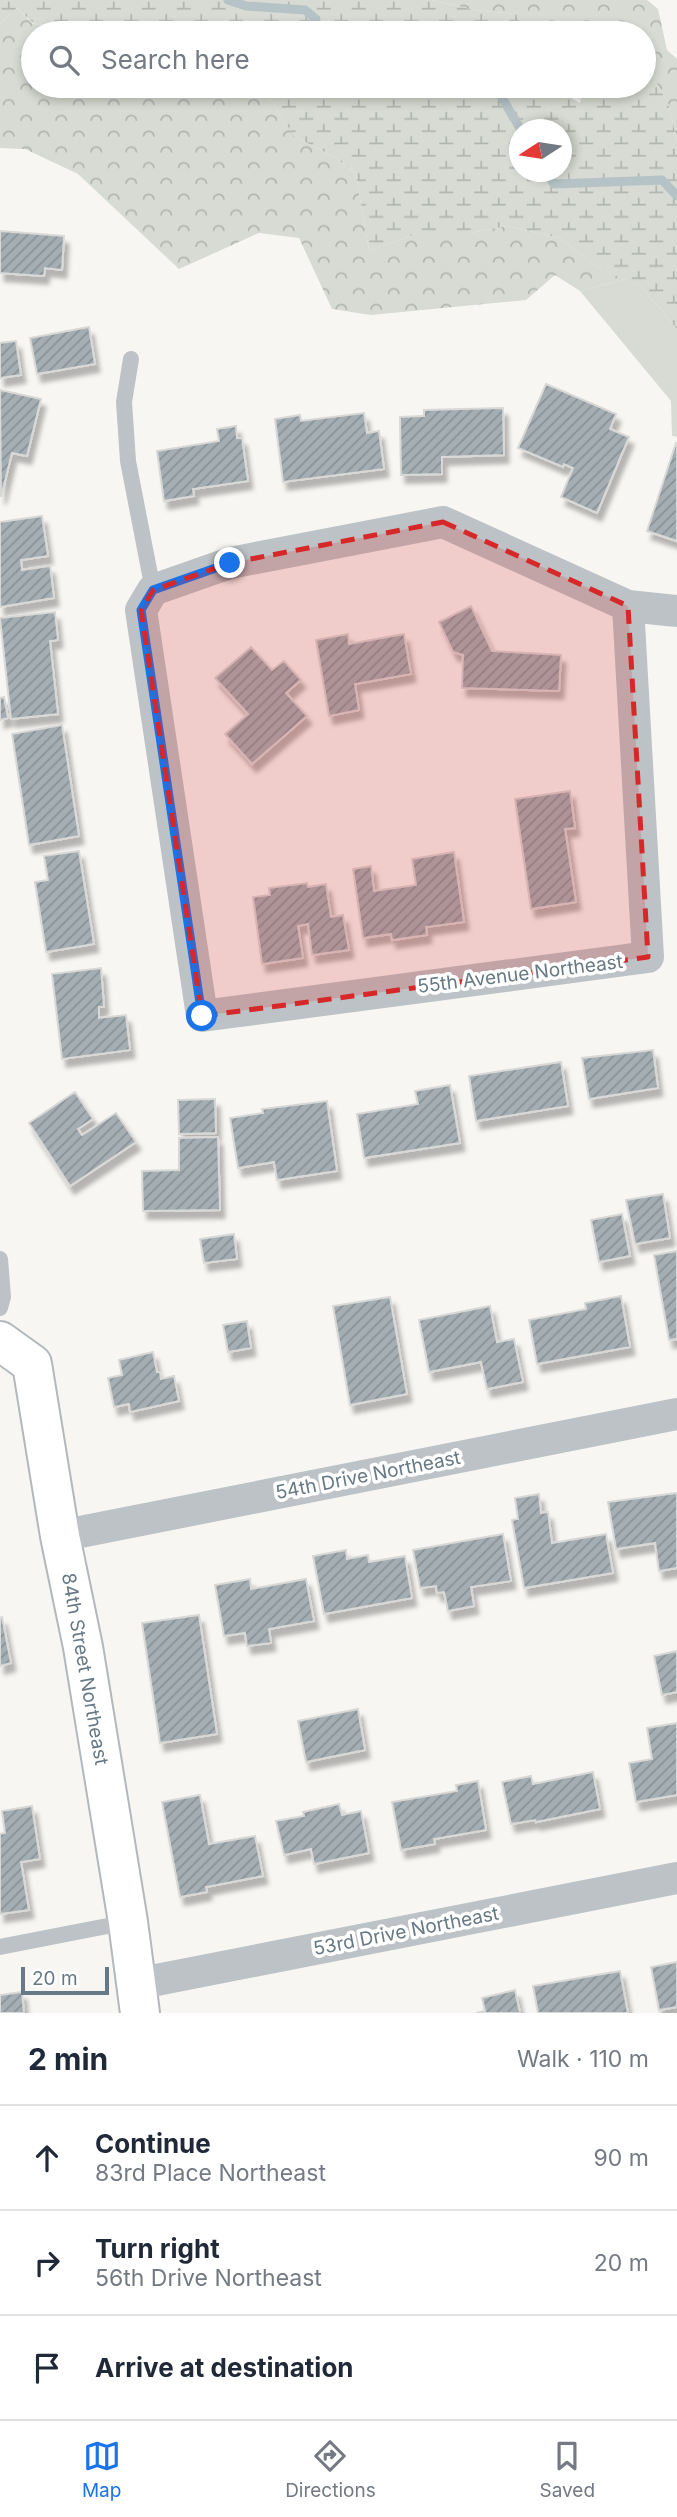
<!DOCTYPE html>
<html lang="en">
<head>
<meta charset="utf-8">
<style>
  body { margin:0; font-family:Inter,sans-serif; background:#f2f2f3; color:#1f2937 }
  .compass { position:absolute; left:509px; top:119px; width:63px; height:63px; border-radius:50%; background:#fff; box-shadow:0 4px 10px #0003; rotate:258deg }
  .scale { position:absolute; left:21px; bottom:18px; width:88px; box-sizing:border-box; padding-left:7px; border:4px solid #667984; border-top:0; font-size:19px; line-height:24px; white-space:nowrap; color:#667984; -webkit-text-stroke:5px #fff; paint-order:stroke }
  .stop { position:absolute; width:21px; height:21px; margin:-16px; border:5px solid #1a73e8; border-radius:50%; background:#fff }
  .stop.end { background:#1a73e8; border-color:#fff; box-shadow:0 2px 7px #0008 }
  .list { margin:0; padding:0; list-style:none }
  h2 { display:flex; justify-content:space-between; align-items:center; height:91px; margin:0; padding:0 28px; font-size:30px }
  h2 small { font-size:23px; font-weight:400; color:#747a83 }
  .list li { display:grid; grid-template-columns:46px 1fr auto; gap:21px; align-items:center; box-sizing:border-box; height:105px; padding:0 28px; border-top:2px solid #e0e1e3 }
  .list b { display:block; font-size:26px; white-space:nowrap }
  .list p { margin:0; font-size:23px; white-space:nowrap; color:#747a83 }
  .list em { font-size:23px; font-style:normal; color:#747a83 }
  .icon { flex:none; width:38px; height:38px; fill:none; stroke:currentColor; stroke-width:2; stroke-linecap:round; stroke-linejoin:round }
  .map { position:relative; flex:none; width:677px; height:2013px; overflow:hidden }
  .search { position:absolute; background:#fff; box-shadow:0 4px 10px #0003; left:21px; right:21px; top:21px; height:77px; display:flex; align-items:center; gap:18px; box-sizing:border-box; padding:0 24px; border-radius:38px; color:#747a83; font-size:26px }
  .sheet { height:406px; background:#fff }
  nav { display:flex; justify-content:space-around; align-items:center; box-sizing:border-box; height:98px; border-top:2px solid #e0e1e3; background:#fff; font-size:19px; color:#747a83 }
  nav a { display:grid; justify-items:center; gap:4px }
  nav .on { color:#1a73e8 }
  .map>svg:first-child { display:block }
  .grass { fill:#d7dbd3 }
  .forest { fill:url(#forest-crowns) }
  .wetland { fill:url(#wetland-marsh); fill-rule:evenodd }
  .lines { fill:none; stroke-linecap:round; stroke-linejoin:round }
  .stream { stroke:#b5c3c6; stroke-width:9 }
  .building { fill:url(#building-hatch); stroke:#d8d8d6; stroke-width:2; filter:url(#shadow) }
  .secondary-casing { stroke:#b2b8bc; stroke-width:42 }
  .lane { stroke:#bdc2c6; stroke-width:16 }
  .street { stroke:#bdc2c6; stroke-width:32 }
  .secondary { stroke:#fff; stroke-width:38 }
  .route { stroke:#1a73e8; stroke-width:9 }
  .marked { fill:#d62828; fill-opacity:0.2; stroke:#d62828; stroke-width:5; stroke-dasharray:14 9; stroke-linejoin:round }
  .labels { text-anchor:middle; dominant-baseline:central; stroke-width:7; stroke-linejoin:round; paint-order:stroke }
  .street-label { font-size:19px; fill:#667984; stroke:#fff }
</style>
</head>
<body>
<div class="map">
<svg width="677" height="2013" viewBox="0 0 677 2013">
  <defs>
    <pattern id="forest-crowns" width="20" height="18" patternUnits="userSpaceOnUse" patternTransform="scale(1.75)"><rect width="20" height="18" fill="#d7dbd3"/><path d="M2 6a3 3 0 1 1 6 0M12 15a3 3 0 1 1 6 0" fill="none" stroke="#b2b6b1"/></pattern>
    <pattern id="wetland-marsh" width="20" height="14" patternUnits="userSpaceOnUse" patternTransform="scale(1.75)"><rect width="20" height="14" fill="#d7dbd3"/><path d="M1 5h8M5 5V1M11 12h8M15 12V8" fill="none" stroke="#b2b6b1"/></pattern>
    <pattern id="building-hatch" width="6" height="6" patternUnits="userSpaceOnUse" patternTransform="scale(1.75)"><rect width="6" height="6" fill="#a4aeb3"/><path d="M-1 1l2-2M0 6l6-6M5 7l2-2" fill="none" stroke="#899297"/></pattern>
    <filter id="shadow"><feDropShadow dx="4.5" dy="8" stdDeviation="2" flood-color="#0004"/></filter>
  </defs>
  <rect width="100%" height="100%" fill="#f7f6f3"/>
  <path class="grass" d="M626,279L640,285L677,329V437L672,436L671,401L580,291Z"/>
  <path class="forest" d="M431,0H647L658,9L667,50L677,59V140L668,103L644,62V33H525L516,14L475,10Z
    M17,8L33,24L50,25L60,33H33V86H256L267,94L294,136L336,158L356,174L369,251L418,233H470L507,226L560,238L601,270L626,279L580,291L555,275L526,300L371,315L332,309L299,238L259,233L179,269L78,174L25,149L0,148V23Z"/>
  <path class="wetland" d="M0,0H431L475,10L516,14L525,33H60L50,25L34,24L17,8L0,23Z
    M644,62L668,103L677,140V329L640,285L601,270L560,238L507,226L470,233H418L369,251L356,174L336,158L294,136L267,94L256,86H550L580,103L583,86H644ZM520,130H562V172H520Z"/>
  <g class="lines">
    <path class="stream" d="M228,0L246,6L305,10L316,19L314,33
      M495,86L521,130
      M546,172L554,184L662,180L677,196"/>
  </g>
  <path class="building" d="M0,231L64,236L62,270L45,268L44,276L0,273Z
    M89,327L95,364L37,374L30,338Z
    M16,341L21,375L0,378V343Z
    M546,384L616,414L610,429L629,437L597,513L561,497L573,468L564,464L563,467L518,448Z
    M0,390L41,399L27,456L12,453L1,497Z
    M503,408L504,455L442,457V474L401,475L400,417L424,416V410Z
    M364,413L367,433L379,431L384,469L283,482L275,419L300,415L301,421Z
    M236,426L237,438H242L248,481L193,489L194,496L164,501L157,451L219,441L217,429Z
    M676,443H677V541L647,531Z
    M42,516L48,556L21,560L22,570L50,566L54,598L0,607V522Z
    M471,606L492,651L561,655L559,691L462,688L463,655L453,652L439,622Z
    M55,612L58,640L50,641L58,714L11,719L0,618Z
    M348,634L349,644L404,634L411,674L355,684L359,710L329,716L316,640Z
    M251,647L272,670L284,661L301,680L286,693L307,716L252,764L225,734L248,714L215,678Z
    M4,697L8,718L0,720V698Z
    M62,725L79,836L29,845L12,734Z
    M570,791L575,828L565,829L576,902L531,909L515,799Z
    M79,851L94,944L46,952L35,882L48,880L44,856Z
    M454,852L464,922L426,927L427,935L392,940L391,934L363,938L353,869L371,866L374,891L416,885L412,859Z
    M307,883L308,887L326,884L331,917L343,915L349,950L312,955L308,924L298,926L303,958L262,964L253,897L270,895L269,888Z
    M101,968L104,1007H99V1018L126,1015L130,1050L62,1059L52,974Z
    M653,1050L658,1088L589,1099L582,1058Z
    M561,1062L568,1106L476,1121L469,1076Z
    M450,1085L460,1143L364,1158L357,1114L418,1104L415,1091Z
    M75,1092L93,1119L78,1129L82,1135L116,1113L136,1142L70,1186L29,1123Z
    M215,1099L216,1133L179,1134L178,1100Z
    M327,1101L337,1171L277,1180L274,1162L238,1168L230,1118L263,1113L262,1109Z
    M218,1137L220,1210L143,1211L142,1171L179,1170V1138Z
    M663,1194L670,1238L635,1244L626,1200Z
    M622,1214L630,1256L599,1262L591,1220Z
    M234,1234L237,1259L204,1263L200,1239Z
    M677,1251V1339L669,1340L654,1255Z
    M621,1296L630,1347L537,1364L529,1320L586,1309L585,1303Z
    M390,1297L407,1394L350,1405L333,1306Z
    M490,1306L497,1342L514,1339L523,1382L487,1389L481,1362L429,1372L419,1320Z
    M247,1321L251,1348L228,1352L223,1325Z
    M153,1352L157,1372H160L161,1379L174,1376L179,1401L130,1412L129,1404L114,1407L108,1378L122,1375L119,1360Z
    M677,1493V1568L659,1571L655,1543L616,1549L608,1502Z
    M539,1494L541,1513L548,1512L552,1543L606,1534L613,1573L524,1588L512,1520L518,1519L515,1498Z
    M503,1534L511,1581L471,1587L474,1606L448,1611L444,1592L437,1593L436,1586L420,1588L413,1550Z
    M346,1550L347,1559L368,1555L369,1562L405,1556L412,1598L324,1614L313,1556Z
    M250,1579L251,1589L306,1579L314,1621L269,1629L271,1643L247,1646L245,1633L224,1636L215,1585Z
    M199,1615L217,1734L160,1743L142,1623Z
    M2,1617L11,1663L0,1666V1618Z
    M677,1651V1692L662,1695L654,1656Z
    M358,1709L365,1750L306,1762L298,1721Z
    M677,1723V1795L636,1802L629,1763L652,1759L647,1728Z
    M593,1772L600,1809L536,1822L535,1820L511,1824L502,1782L531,1776L533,1784Z
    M478,1781L486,1830L434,1839L435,1844L401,1850L392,1802L457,1791L456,1785Z
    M200,1795L209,1844L255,1836L263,1876L206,1887L207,1892L180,1897L162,1802Z
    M339,1804L342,1815L361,1811L369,1853L314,1864L311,1849L284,1855L276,1821L304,1816L303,1812Z
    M32,1806L40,1859L21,1862L29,1910L0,1914V1834L5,1833L2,1811Z
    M677,1962V2007L659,2010L651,1967Z
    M620,1971L628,2013H538L533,1986Z
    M515,1990L520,2013H476L485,2011L482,1998Z
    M22,1992L24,2013H0V1995Z"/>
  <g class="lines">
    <defs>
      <path id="secondary" d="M0,1341L32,1364L60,1536L83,1647L128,1922L140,2013"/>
    </defs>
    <use href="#secondary" class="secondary-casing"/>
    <path class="lane" d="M131,359L124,402L128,461L153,590
      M0,1259L3,1297L0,1308
      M0,1947L128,1922"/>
    <path class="street" d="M628,606L648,957L202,1016L141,610L153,590L230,563L443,522L628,606L677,611
      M60,1536L677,1414
      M136,1984L677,1878"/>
    <use href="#secondary" class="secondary"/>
  </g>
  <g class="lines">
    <path class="route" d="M202,1016L141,610L153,590L230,563"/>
  </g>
  <path class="marked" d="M443,522L628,606L648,957L202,1016L141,610L153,590L230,563Z"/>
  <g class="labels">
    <g class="street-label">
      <text transform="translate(520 974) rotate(-7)">55th Avenue Northeast</text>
      <text transform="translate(368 1475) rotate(-11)">54th Drive Northeast</text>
      <text transform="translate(85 1669) rotate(80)">84th Street Northeast</text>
      <text transform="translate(406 1931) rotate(-11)">53rd Drive Northeast</text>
    </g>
  </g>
</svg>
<svg class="compass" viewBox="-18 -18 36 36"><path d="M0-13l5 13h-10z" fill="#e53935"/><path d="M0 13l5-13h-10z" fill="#747a83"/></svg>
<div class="scale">20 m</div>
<div class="stop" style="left:202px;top:1016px"></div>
<div class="stop end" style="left:230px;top:563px"></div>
<div class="search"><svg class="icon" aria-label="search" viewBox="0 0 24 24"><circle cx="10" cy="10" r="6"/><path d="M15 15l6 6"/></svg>Search here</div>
</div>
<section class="sheet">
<h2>2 min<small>Walk · 110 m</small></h2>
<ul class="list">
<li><svg class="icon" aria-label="ahead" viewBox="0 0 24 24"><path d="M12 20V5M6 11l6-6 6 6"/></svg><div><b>Continue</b><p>83rd Place Northeast</p></div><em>90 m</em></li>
<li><svg class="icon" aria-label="right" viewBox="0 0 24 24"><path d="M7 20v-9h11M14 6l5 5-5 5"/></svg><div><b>Turn right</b><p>56th Drive Northeast</p></div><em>20 m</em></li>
<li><svg class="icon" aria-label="arrive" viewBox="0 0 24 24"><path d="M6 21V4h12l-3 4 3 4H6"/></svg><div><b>Arrive at destination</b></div></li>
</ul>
</section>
<nav>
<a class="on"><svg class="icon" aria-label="map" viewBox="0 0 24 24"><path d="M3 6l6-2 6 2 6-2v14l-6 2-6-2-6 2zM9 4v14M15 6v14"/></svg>Map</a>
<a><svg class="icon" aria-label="directions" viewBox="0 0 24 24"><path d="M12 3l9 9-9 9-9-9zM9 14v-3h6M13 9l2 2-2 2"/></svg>Directions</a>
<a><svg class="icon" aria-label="saved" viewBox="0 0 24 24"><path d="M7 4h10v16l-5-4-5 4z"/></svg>Saved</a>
</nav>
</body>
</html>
